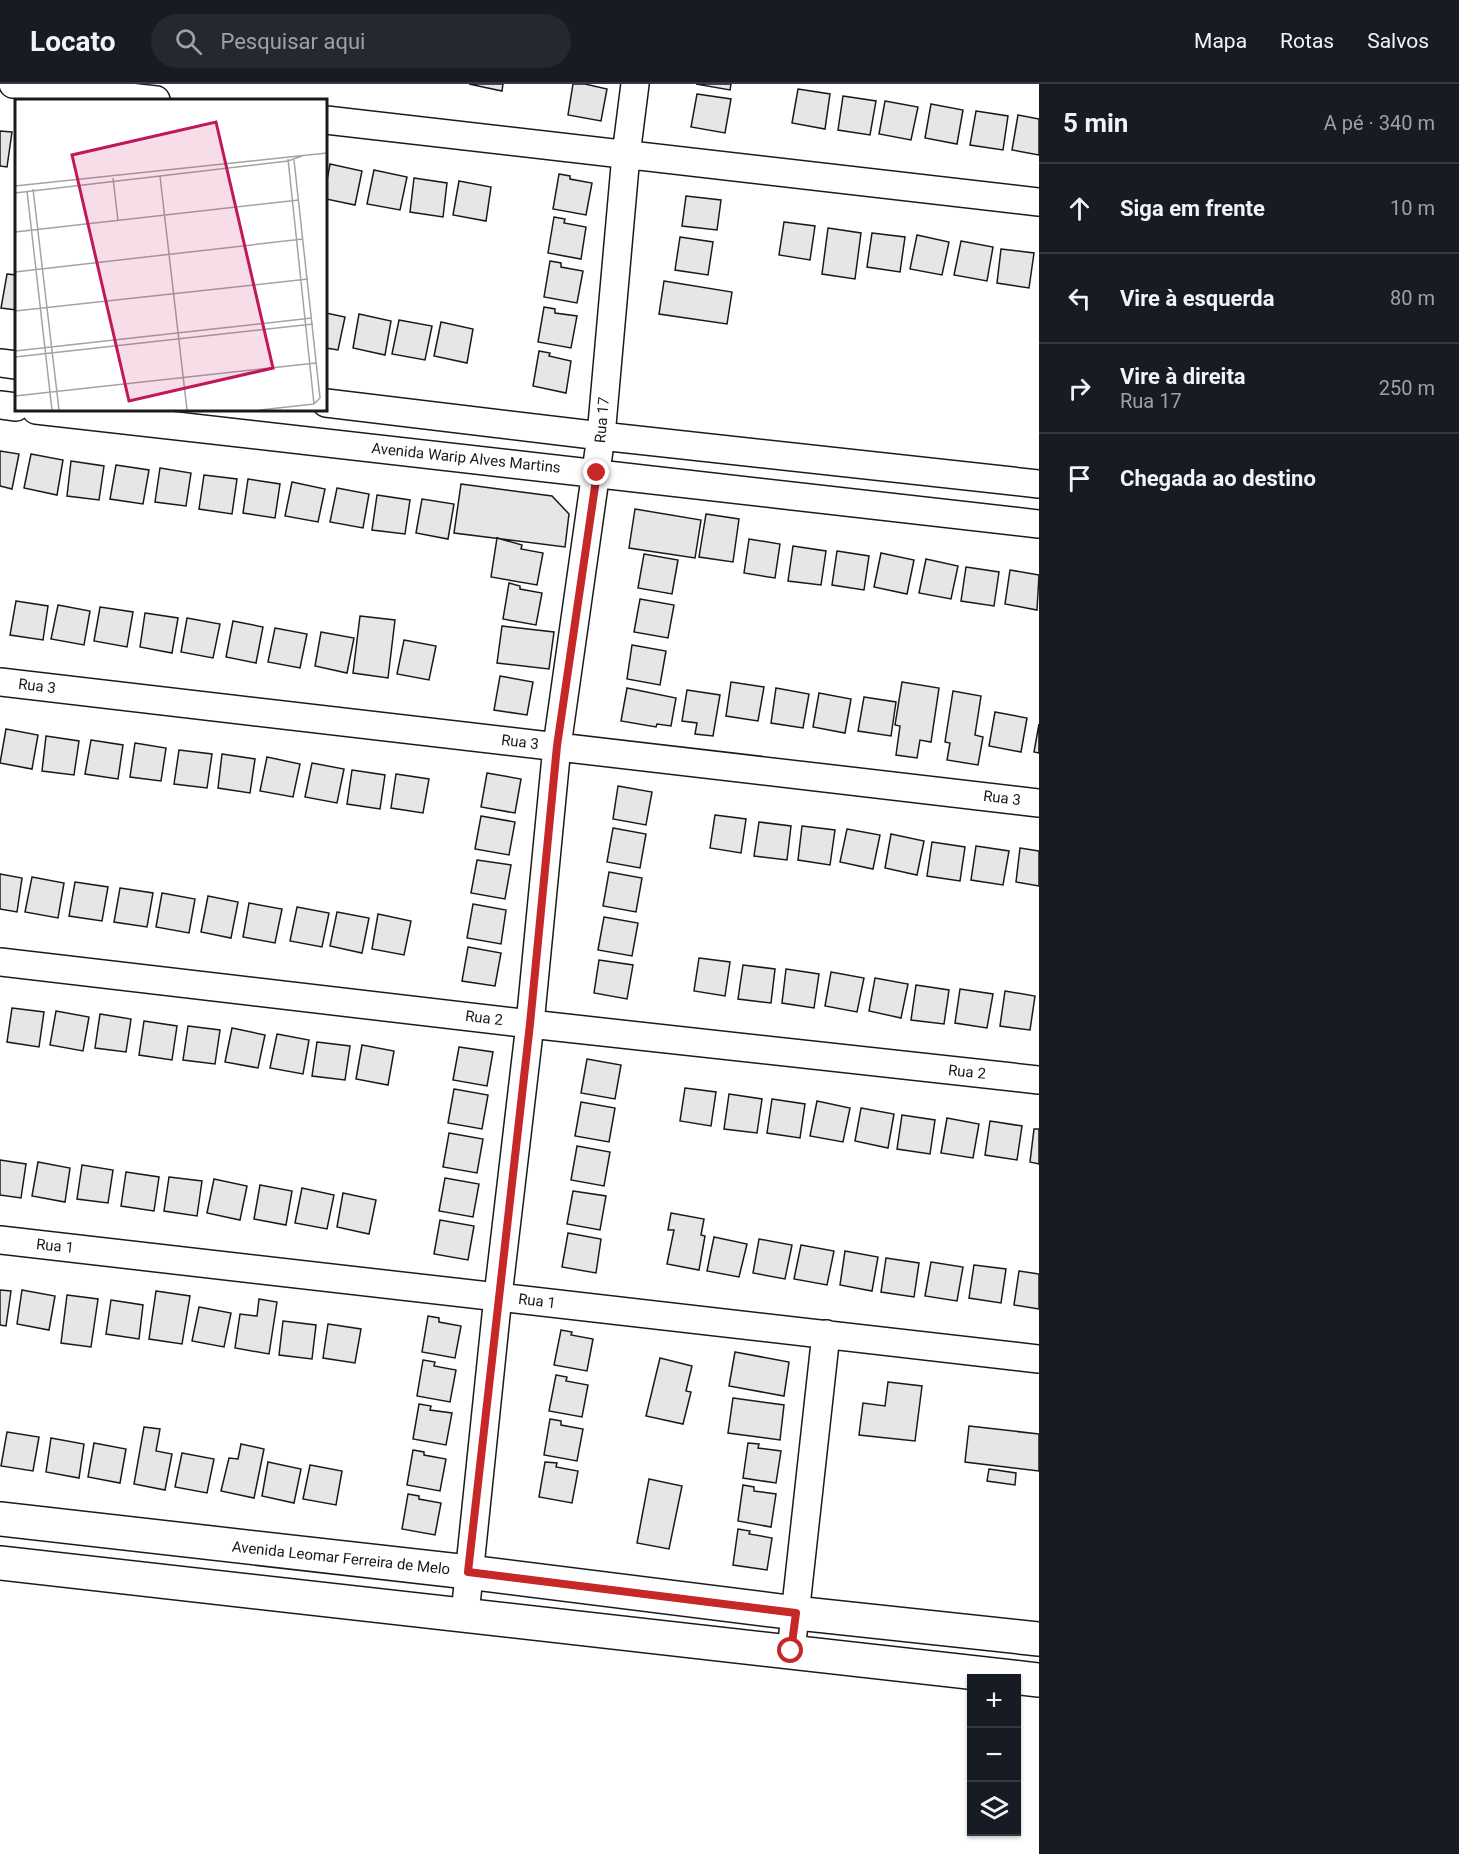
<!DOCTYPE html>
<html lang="pt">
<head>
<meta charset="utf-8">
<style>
  body { margin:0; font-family:Roboto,sans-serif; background:#242831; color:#f1f3f6 }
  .controls { position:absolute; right:18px; bottom:18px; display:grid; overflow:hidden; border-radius:0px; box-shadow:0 2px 4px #0004 }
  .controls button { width:54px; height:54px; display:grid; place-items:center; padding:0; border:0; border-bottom:2px solid #363941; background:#171b24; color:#f1f3f6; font:30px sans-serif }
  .stop { position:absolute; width:18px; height:18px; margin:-14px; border:4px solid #c62828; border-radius:50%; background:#fff }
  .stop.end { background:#c62828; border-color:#fff; box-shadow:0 2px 6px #0008 }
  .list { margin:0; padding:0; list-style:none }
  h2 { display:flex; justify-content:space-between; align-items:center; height:78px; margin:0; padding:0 24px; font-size:26px }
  h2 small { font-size:20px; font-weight:400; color:#9ea1a6 }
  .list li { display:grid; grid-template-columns:39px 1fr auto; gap:18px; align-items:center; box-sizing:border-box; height:90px; padding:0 24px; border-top:2px solid #363941 }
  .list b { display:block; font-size:22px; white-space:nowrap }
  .list p { margin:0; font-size:20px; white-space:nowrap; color:#9ea1a6 }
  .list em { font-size:20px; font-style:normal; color:#9ea1a6 }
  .icon { flex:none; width:33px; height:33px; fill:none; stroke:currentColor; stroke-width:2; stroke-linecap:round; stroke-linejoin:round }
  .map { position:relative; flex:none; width:1039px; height:1770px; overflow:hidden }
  header { display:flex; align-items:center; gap:36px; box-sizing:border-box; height:84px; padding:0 30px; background:#171b24; border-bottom:2px solid #363941 }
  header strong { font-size:28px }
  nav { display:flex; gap:33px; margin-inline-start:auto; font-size:21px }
  .search { width:420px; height:54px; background:#242831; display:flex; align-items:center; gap:15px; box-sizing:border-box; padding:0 21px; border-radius:33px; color:#9ea1a6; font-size:22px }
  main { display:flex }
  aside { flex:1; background:#171b24 }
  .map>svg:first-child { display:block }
  .building { fill:#e6e6e6; stroke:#1a1a1a; stroke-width:1.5 }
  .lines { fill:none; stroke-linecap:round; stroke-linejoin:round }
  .street-casing { stroke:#1a1a1a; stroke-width:30 }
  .secondary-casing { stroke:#1a1a1a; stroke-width:36 }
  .street { stroke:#fff; stroke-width:27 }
  .secondary { stroke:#fff; stroke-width:33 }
  .route { stroke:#c62828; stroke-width:8 }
  .labels { text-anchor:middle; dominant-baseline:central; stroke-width:4.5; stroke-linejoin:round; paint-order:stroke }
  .street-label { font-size:15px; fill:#1a1a1a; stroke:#fff }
  .inset-road { fill:none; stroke:#a3a3a3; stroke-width:1.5 }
  .view { fill:#c2185b; fill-opacity:0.15; stroke:#c2185b; stroke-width:3 }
  .inset-edge { fill:none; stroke:#1a1a1a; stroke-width:3 }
</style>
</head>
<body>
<header>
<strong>Locato</strong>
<div class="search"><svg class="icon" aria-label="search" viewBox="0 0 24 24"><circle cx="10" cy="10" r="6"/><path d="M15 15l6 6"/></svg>Pesquisar aqui</div>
<nav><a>Mapa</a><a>Rotas</a><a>Salvos</a></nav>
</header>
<main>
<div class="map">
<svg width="1039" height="1770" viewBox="0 0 1039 1770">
  <rect width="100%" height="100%" fill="#fff"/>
  <path class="building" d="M469,0H503L502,7Z
    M573,0H585L607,5L601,37L568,31Z
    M696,0H731L730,6Z
    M798,5L830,10L825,45L792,39Z
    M697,10L731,15L725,49L691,43Z
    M843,12L876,17L870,51L838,46Z
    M885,17L918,23L911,56L879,50Z
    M931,20L963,26L957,60L925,54Z
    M976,27L1008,32L1003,66L970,61Z
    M1018,31L1039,35V71L1012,66Z
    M0,47L12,48L7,83L0,82Z
    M330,80L362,87L355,121L326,115V102Z
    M374,86L407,93L400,126L367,120Z
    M559,90L570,92V95L592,99L586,131L553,125Z
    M414,94L447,99L443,133L410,128Z
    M459,97L491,103L486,137L453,131Z
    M686,112L721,116L717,146L682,142Z
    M554,133L565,135L564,139L586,143L581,175L548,169Z
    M784,138L815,142L810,176L779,171Z
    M828,144L861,149L855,195L822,190Z
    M872,149L905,153L900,188L867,183Z
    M917,151L949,158L942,191L910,185Z
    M680,153L713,158L708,191L675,186Z
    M961,157L993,163L987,197L954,191Z
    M1001,165L1034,169L1029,204L997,199Z
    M550,177L561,179V183L583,187L577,219L544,213Z
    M7,190L16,191V226L1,224Z
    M664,197L732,208L727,240L659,230Z
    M544,223L555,225V229L577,232L571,264L538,258Z
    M326,229L345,233L338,266L326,264Z
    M359,230L391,237L385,271L353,264Z
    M399,236L432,242L425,276L392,270Z
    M441,238L473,245L467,279L434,272Z
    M539,267L550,269L549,272L571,277L566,309L533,302Z
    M0,367L19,370L12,405L0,402Z
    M31,370L63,376L57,411L24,404Z
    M71,377L104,382L99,416L67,412Z
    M116,381L149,386L143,420L110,415Z
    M160,384L191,389L186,422L155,418Z
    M204,391L237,395L232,430L199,425Z
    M248,395L280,400L275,434L243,429Z
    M292,398L325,405L318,438L285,432Z
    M461,400L552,412L569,430L565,463L454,449Z
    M337,404L369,410L363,444L330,438Z
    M377,411L410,416L405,450L372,446Z
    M422,415L454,420L448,455L416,449Z
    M635,425L701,436L695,474L629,464Z
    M706,430L739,435L733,478L699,473Z
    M497,454L522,461L521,465L543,469L537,501L491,493Z
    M749,455L780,460L775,494L744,489Z
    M793,462L826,467L821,501L788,497Z
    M837,467L869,472L864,506L832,501Z
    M881,469L914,476L907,510L874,503Z
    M644,470L678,476L672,510L638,504Z
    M926,475L958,482L951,515L919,509Z
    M966,483L999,488L994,522L961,517Z
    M1010,486L1039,491L1037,526L1005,520Z
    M509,499L520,502V505L542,509L536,541L503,535Z
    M640,515L674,521L668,554L634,548Z
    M16,517L48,522L43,556L10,551Z
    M58,521L90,527L84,561L51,555Z
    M100,523L133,528L127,563L94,557Z
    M145,529L178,534L172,569L140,563Z
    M360,532L395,536L388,594L353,589Z
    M187,534L220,540L213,574L181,568Z
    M233,537L263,543L256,579L226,573Z
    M502,542L554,548L549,585L497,579Z
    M275,544L307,550L300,584L268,578Z
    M321,548L354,554L347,589L315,582Z
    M404,556L436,562L429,596L397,590Z
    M632,561L666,567L660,601L627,595Z
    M500,592L533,598L527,631L494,626Z
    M731,598L764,603L758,637L726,632Z
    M902,598L939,604L931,658L920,656L917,674L896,671L900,642L895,641Z
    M627,604L676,614L671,642L657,640L656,643L621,637Z
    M776,604L809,610L803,644L771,639Z
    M687,606L720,611L713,652L695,650L697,639L682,637Z
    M953,607L981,612L975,651L983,653L978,681L947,676L950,659L945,658Z
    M819,609L851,615L845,649L813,643Z
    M864,613L896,618L891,652L858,647Z
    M995,628L1027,634L1021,668L989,662Z
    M1039,640V669L1034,668Z
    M6,645L38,651L32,685L0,679Z
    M46,652L79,657L74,691L42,687Z
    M91,656L123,661L118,695L85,690Z
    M135,659L166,664L161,697L130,693Z
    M179,666L212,670L207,704L174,700Z
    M222,670L255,675L250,709L218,704Z
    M267,673L300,680L293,713L260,707Z
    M312,679L344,685L337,719L305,713Z
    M352,686L385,691L380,725L347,720Z
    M487,689L521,695L515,729L481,723Z
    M396,690L429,695L423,729L391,724Z
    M618,702L652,708L646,741L613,735Z
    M715,731L746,735L741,769L710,764Z
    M481,732L515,738L509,771L475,765Z
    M759,738L791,742L787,776L754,772Z
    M802,742L835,746L830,781L798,776Z
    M613,744L646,750L640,784L607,778Z
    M847,745L880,751L873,785L840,778Z
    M891,750L924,757L917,791L885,784Z
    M932,758L965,763L960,797L927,792Z
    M976,762L1009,767L1003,801L971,796Z
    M1020,764L1039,767V802L1016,798Z
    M477,776L511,781L505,815L471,809Z
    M609,788L642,794L636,828L603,822Z
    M0,790L22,794L17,828L0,825Z
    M32,793L64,799L58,834L25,828Z
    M75,798L108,803L102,837L69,832Z
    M120,804L153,809L147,843L114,838Z
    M162,809L195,815L189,849L156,843Z
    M208,812L238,818L231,854L201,848Z
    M249,819L282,825L275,859L243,853Z
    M473,820L506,826L501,860L467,854Z
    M297,823L329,829L322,863L290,857Z
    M337,828L369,834L362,869L330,862Z
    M378,830L411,837L404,871L372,865Z
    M604,833L638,839L632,872L598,866Z
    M468,863L501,869L495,902L462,897Z
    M699,874L730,878L725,912L694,907Z
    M599,876L633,881L627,915L594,909Z
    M743,881L775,885L771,919L738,915Z
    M786,885L819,890L814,924L782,919Z
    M831,888L864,894L857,928L825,922Z
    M875,894L908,900L901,934L869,927Z
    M916,901L949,906L944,940L911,936Z
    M960,905L993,910L987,944L955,939Z
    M1005,907L1035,912L1030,946L1000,942Z
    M12,924L44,928L39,963L7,958Z
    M56,927L89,933L83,967L50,961Z
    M100,930L131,935L126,968L95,964Z
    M144,937L177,942L172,976L139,971Z
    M188,942L220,946L215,980L183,976Z
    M232,944L265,951L258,984L225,978Z
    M277,950L309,956L303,990L270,984Z
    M317,958L350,962L345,996L312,992Z
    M362,961L394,967L388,1001L356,995Z
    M459,963L493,968L487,1002L453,996Z
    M587,975L621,981L615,1015L581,1009Z
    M685,1004L716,1008L711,1042L680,1037Z
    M454,1005L488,1011L482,1045L448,1039Z
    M729,1010L762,1015L757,1049L724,1045Z
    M772,1015L805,1020L800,1054L767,1049Z
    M817,1017L850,1024L843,1058L810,1052Z
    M581,1018L615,1024L609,1058L575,1052Z
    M861,1024L894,1030L888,1064L855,1057Z
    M902,1031L935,1036L930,1070L897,1065Z
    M947,1034L979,1040L973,1074L941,1069Z
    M990,1037L1022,1042L1017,1076L985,1071Z
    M1034,1045H1039V1080L1030,1078Z
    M449,1049L483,1055L477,1089L443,1083Z
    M577,1062L610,1068L604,1102L571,1096Z
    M0,1076L26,1080L21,1114L0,1111Z
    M38,1078L70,1084L65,1118L32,1112Z
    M82,1081L113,1086L108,1119L77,1115Z
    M126,1088L159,1093L154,1127L121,1122Z
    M169,1093L202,1097L197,1132L164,1127Z
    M445,1094L479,1100L473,1133L439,1127Z
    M214,1095L247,1102L240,1136L207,1129Z
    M260,1101L292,1107L286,1141L254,1135Z
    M302,1104L334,1111L327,1145L295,1139Z
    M573,1107L606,1112L600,1146L567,1140Z
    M343,1109L376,1116L369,1150L337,1143Z
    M671,1129L704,1135L701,1151L705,1152L699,1186L667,1180L674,1146H668Z
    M440,1136L474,1142L468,1176L434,1170Z
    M568,1149L601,1155L596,1189L562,1183Z
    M714,1153L747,1160L739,1193L707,1187Z
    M759,1155L792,1161L785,1195L753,1189Z
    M801,1161L834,1167L827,1201L794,1195Z
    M845,1167L878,1173L872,1207L840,1201Z
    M886,1174L919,1179L914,1213L881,1208Z
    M931,1178L963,1183L957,1217L925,1212Z
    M974,1181L1006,1185L1001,1219L969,1214Z
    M1019,1187L1039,1190V1225L1014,1221Z
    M0,1206L11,1207L6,1242L0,1241Z
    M22,1206L55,1212L49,1246L17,1240Z
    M156,1207L190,1212L182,1260L149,1255Z
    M67,1211L98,1215L91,1263L61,1259Z
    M259,1215L277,1218L269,1270L235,1264L240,1230L257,1232Z
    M111,1216L143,1221L139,1255L106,1250Z
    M199,1223L231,1229L224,1263L192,1257Z
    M428,1232L439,1234V1238L461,1242L455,1274L422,1268Z
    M283,1237L316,1241L312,1275L279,1271Z
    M328,1240L361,1245L355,1279L323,1274Z
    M561,1246L572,1248L571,1251L593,1255L587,1287L554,1281Z
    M735,1268L789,1278L784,1312L729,1302Z
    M660,1274L692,1282L686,1307L691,1308L683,1340L646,1332Z
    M423,1276L435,1278L434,1282L456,1286L450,1318L417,1312Z
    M556,1291L567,1293L566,1297L588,1301L582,1333L549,1327Z
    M888,1298L922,1302L915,1357L859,1351L863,1319L885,1322Z
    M733,1314L784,1321L780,1356L728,1349Z
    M419,1320L431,1322L430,1326L452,1329L446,1361L413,1355Z
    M550,1335L561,1337V1341L583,1345L577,1377L544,1371Z
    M969,1342L1039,1350V1387L965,1378Z
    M144,1343L160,1345L156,1367L172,1370L165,1406L134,1400Z
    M7,1348L39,1353L33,1387L1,1382Z
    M51,1354L84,1360L79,1394L46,1388Z
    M94,1359L126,1365L120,1399L88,1393Z
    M748,1359L759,1360L758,1364L781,1367L776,1399L743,1394Z
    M241,1360L264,1365L254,1414L221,1407L229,1374L238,1375Z
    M413,1366L424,1368V1371L446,1375L440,1407L407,1401Z
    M182,1369L214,1375L207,1409L175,1403Z
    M268,1378L301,1385L294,1419L262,1412Z
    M545,1378L557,1379L556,1383L578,1387L572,1419L539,1413Z
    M310,1381L342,1387L336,1421L303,1415Z
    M989,1385L1016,1389L1015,1401L987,1397Z
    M649,1395L682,1402L669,1465L637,1459Z
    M743,1401L754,1403V1407L776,1410L771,1443L738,1437Z
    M408,1410L419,1412V1415L441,1419L435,1451L402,1445Z
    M738,1445L750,1447L749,1450L772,1454L767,1486L733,1481Z"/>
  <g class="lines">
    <defs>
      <path id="street" d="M13,0L156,16
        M326,36L1039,118
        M0,279L16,281
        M326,319L601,352L1039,400
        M0,321L16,323
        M36,326L1039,440
        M0,598L1039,719
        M0,878L530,940L1039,996
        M0,1156L1039,1275
        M465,1530L498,1212L530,940L557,662L601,352L626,71L635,0
        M791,1567L826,1250"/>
      <path id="secondary" d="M0,1435L468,1488L796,1529L1039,1555
        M0,1479L1039,1596"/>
    </defs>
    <use href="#street" class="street-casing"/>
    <use href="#secondary" class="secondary-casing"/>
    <use href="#street" class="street"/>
    <use href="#secondary" class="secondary"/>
  </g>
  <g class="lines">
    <path class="route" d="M597,389L557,662L530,940L468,1488L796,1529L791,1567"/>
  </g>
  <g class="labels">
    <g class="street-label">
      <text transform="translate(602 336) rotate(-85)">Rua 17</text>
      <text transform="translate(466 374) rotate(6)">Avenida Warip Alves Martins</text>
      <text transform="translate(37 602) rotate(7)">Rua 3</text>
      <text transform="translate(520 658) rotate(7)">Rua 3</text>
      <text transform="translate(1002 714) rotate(7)">Rua 3</text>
      <text transform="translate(484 934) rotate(7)">Rua 2</text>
      <text transform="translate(967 988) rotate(6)">Rua 2</text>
      <text transform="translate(55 1162) rotate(6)">Rua 1</text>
      <text transform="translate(537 1217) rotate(7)">Rua 1</text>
      <text transform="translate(341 1474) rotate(6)">Avenida Leomar Ferreira de Melo</text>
    </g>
  </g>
  <g transform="translate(15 15)">
    <rect width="312" height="312" fill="#fff"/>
    <path class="inset-road" d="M273,60L299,305M279,61L305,299L299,305M145,77L172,311M98,79L103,122M0,87L312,54M18,90L44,311M12,92L37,311M0,94L273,62L287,57M0,133L284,101M0,173L288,140M0,212L293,180M0,252L297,219M0,258L298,225M0,297L301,264M245,311L299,305"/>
    <path class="view" d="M201,23L258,269L114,302L57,56Z"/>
    <rect width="312" height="312" class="inset-edge"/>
  </g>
</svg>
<div class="controls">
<button>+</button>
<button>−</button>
<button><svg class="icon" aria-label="layers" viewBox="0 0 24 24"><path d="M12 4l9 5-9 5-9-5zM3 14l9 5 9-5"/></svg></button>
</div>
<div class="stop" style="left:791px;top:1567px"></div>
<div class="stop end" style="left:597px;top:389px"></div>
</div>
<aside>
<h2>5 min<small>A pé · 340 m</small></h2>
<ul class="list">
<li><svg class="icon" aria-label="ahead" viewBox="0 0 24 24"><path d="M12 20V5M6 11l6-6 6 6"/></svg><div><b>Siga em frente</b></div><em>10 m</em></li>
<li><svg class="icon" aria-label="left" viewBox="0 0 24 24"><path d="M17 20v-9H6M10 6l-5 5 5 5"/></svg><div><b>Vire à esquerda</b></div><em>80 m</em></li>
<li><svg class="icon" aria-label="right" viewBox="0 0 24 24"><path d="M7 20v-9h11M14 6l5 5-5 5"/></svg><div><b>Vire à direita</b><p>Rua 17</p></div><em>250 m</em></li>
<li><svg class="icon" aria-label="arrive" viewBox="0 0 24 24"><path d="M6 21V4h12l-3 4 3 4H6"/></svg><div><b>Chegada ao destino</b></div></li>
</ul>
</aside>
</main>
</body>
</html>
